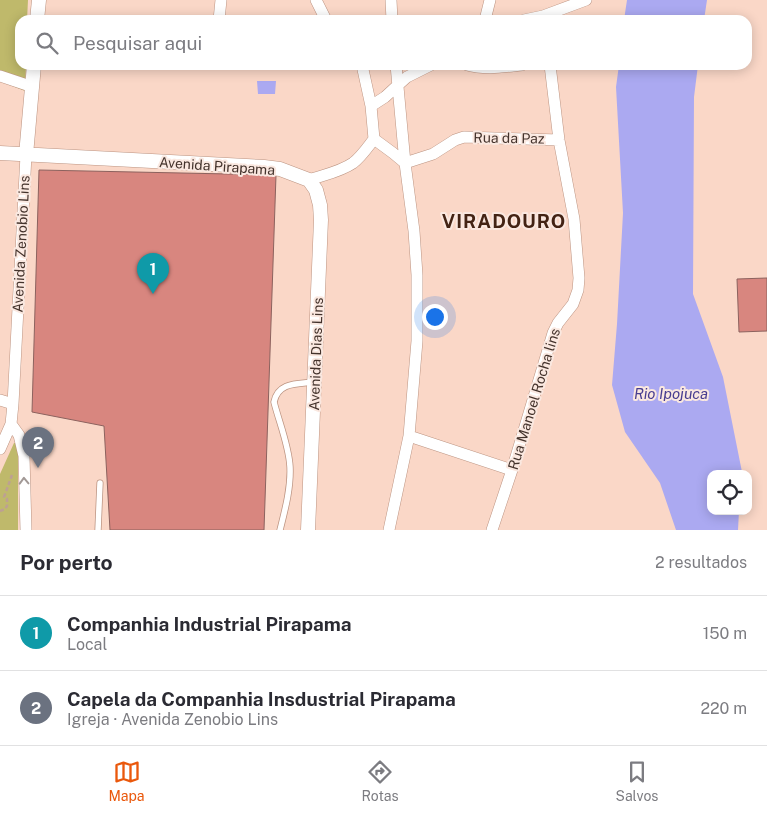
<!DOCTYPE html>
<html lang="pt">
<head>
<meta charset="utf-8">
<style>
  body { margin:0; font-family:"Public Sans",sans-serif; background:#f2f2f3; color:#2b2b33 }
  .controls { position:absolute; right:15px; bottom:15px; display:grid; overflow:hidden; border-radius:10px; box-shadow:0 2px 12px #0003 }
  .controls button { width:45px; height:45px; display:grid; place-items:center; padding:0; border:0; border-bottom:1px solid #e1e1e2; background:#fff; color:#2b2b33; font:25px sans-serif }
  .you { position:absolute; left:434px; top:316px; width:18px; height:18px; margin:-12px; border:4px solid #fff; border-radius:50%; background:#1a73e8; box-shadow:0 0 0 8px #1a73e833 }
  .badge { display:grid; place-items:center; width:32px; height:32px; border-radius:50%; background:#ea580c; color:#fff; font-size:16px; font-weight:700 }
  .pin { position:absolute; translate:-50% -41px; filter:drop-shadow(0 1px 2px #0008) }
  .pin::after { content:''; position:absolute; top:26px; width:18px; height:15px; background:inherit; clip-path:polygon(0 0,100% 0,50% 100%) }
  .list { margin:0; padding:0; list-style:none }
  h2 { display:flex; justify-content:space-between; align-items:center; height:65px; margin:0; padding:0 20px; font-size:21px }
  h2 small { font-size:16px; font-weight:400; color:#7c7c81 }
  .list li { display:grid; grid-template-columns:32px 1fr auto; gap:15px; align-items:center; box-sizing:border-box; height:75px; padding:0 20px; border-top:1px solid #e1e1e2 }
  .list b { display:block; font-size:19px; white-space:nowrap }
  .list p { margin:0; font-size:16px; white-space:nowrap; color:#7c7c81 }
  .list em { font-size:16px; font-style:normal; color:#7c7c81 }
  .icon { flex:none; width:28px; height:28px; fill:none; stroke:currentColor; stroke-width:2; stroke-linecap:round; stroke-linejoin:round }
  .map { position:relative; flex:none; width:767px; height:530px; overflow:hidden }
  .search { position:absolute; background:#fff; box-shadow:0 2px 12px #0003; left:15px; right:15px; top:15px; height:55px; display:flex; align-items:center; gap:12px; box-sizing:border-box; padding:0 18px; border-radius:15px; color:#7c7c81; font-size:19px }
  .sheet { height:215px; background:#fff }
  nav { display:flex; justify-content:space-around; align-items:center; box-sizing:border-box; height:70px; border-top:1px solid #e1e1e2; background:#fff; font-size:14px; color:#7c7c81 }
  nav a { display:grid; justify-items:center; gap:2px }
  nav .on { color:#ea580c }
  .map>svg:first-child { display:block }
  .green { fill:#bfb96b }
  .water { fill:#aba9f1 }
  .building { fill:#d8867f; stroke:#8c625e }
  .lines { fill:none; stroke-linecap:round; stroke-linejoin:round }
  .service-casing { stroke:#bc9482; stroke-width:7 }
  .minor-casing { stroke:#bc9482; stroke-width:12 }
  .tertiary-casing { stroke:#bc9482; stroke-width:15 }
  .path { stroke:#bda093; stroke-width:2.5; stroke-dasharray:4 2.5; stroke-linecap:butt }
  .service { stroke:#fff; stroke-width:5.5 }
  .minor { stroke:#fff; stroke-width:11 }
  .tertiary { stroke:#fff; stroke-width:14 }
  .oneway { stroke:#a29996 }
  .labels { text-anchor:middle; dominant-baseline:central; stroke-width:4; stroke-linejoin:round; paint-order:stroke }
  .street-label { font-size:14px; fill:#44332c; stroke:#fae8e0 }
  .water-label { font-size:15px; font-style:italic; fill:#483d90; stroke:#fae8e0 }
  .district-label { font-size:19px; font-weight:bold; letter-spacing:1px; fill:#432314; stroke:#fae8e0 }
</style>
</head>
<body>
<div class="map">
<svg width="767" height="530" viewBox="0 0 767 530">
  <rect width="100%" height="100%" fill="#fad7c7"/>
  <path class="green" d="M0,0H28L27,20H20V65H26L25,91L0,81Z
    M14,443H17L18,446V530H0V474Z"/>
  <path class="water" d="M627,0H707L704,20H624Z
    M619,65H698L694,97L693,294L723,377L742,472V474H711V511H739L738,530H676L660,483L625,432L612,385L617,324L623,213L616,87Z
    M257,81H276L275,94H258Z"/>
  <path class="building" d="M39,170L276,175L264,530H110L104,426L32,412Z
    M767,278V331L739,332L737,279Z"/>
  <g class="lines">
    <defs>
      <path id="service" d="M98,530L100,483
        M280,530C285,510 291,488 290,467C289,446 279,422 274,402C278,382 297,384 314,382"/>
      <path id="minor" d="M316,0L326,20
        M391,0L392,20
        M219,20L221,0
        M485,20L490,0
        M524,20L543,16L586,0
        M396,65L405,163L433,154L455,140L464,137L559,140
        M467,65C485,70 503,67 522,65
        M0,76L33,87
        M371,106L385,97L398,85L407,77L431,65
        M374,139L393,153L405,163L414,231L417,275V341L409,436L389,530
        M309,180C323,175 340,172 353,163C361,157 367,148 374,139L371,106L362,65
        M0,400L13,404
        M11,424L19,435L24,456L26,530
        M409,436L512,470
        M0,449L11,424L13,404L26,155
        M492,530L512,470L553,333L558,323L573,304L578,290L579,278L574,219L559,140L550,65"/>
      <path id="tertiary" d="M37,20L39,0
        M0,153L264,167L280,169L309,180L316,190L320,205L321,220L308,530
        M26,155L34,65"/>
    </defs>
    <use href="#service" class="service-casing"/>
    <use href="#minor" class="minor-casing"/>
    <use href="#tertiary" class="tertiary-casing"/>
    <path class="path" d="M0,511L5,509L7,506V499L4,497L12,475"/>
    <use href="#service" class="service"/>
    <use href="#minor" class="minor"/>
    <use href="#tertiary" class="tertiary"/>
  </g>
  <defs><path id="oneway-chevron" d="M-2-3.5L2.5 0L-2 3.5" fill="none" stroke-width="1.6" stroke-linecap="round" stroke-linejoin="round" transform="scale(1.25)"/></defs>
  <use class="oneway" href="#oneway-chevron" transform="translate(24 481) rotate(-92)"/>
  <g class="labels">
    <g class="street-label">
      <text transform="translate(509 138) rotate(1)">Rua da Paz</text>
      <text transform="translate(217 166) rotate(4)">Avenida Pirapama</text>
      <text transform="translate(21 244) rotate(-87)">Avenida Zenobio Lins</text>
      <text transform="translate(316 354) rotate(-88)">Avenida Dias Lins</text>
      <text transform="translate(534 399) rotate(-73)">Rua Manoel Rocha lins</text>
    </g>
    <g class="water-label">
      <text x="671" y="393">Rio Ipojuca</text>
    </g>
    <g class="district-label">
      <text x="504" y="221">VIRADOURO</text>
    </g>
  </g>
</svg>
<div class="controls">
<button><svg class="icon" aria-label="locate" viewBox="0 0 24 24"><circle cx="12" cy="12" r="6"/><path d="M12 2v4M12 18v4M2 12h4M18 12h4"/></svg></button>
</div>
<div class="you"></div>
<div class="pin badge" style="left:153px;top:294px;background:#0f9aa8">1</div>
<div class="pin badge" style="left:38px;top:468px;background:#6b7280">2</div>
<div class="search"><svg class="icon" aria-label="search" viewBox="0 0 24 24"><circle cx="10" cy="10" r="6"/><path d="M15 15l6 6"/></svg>Pesquisar aqui</div>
</div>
<section class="sheet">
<h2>Por perto<small>2 resultados</small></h2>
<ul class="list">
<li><span class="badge" style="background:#0f9aa8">1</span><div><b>Companhia Industrial Pirapama</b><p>Local</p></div><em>150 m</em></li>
<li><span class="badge" style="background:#6b7280">2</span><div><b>Capela da Companhia Insdustrial Pirapama</b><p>Igreja · Avenida Zenobio Lins</p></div><em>220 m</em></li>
</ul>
</section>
<nav>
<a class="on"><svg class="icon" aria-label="map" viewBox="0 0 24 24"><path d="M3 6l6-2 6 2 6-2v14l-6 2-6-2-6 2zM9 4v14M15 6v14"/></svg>Mapa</a>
<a><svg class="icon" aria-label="directions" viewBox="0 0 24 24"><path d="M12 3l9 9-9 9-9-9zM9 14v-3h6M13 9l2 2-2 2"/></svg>Rotas</a>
<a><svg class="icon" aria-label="saved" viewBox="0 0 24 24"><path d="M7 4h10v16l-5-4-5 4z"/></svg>Salvos</a>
</nav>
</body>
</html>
